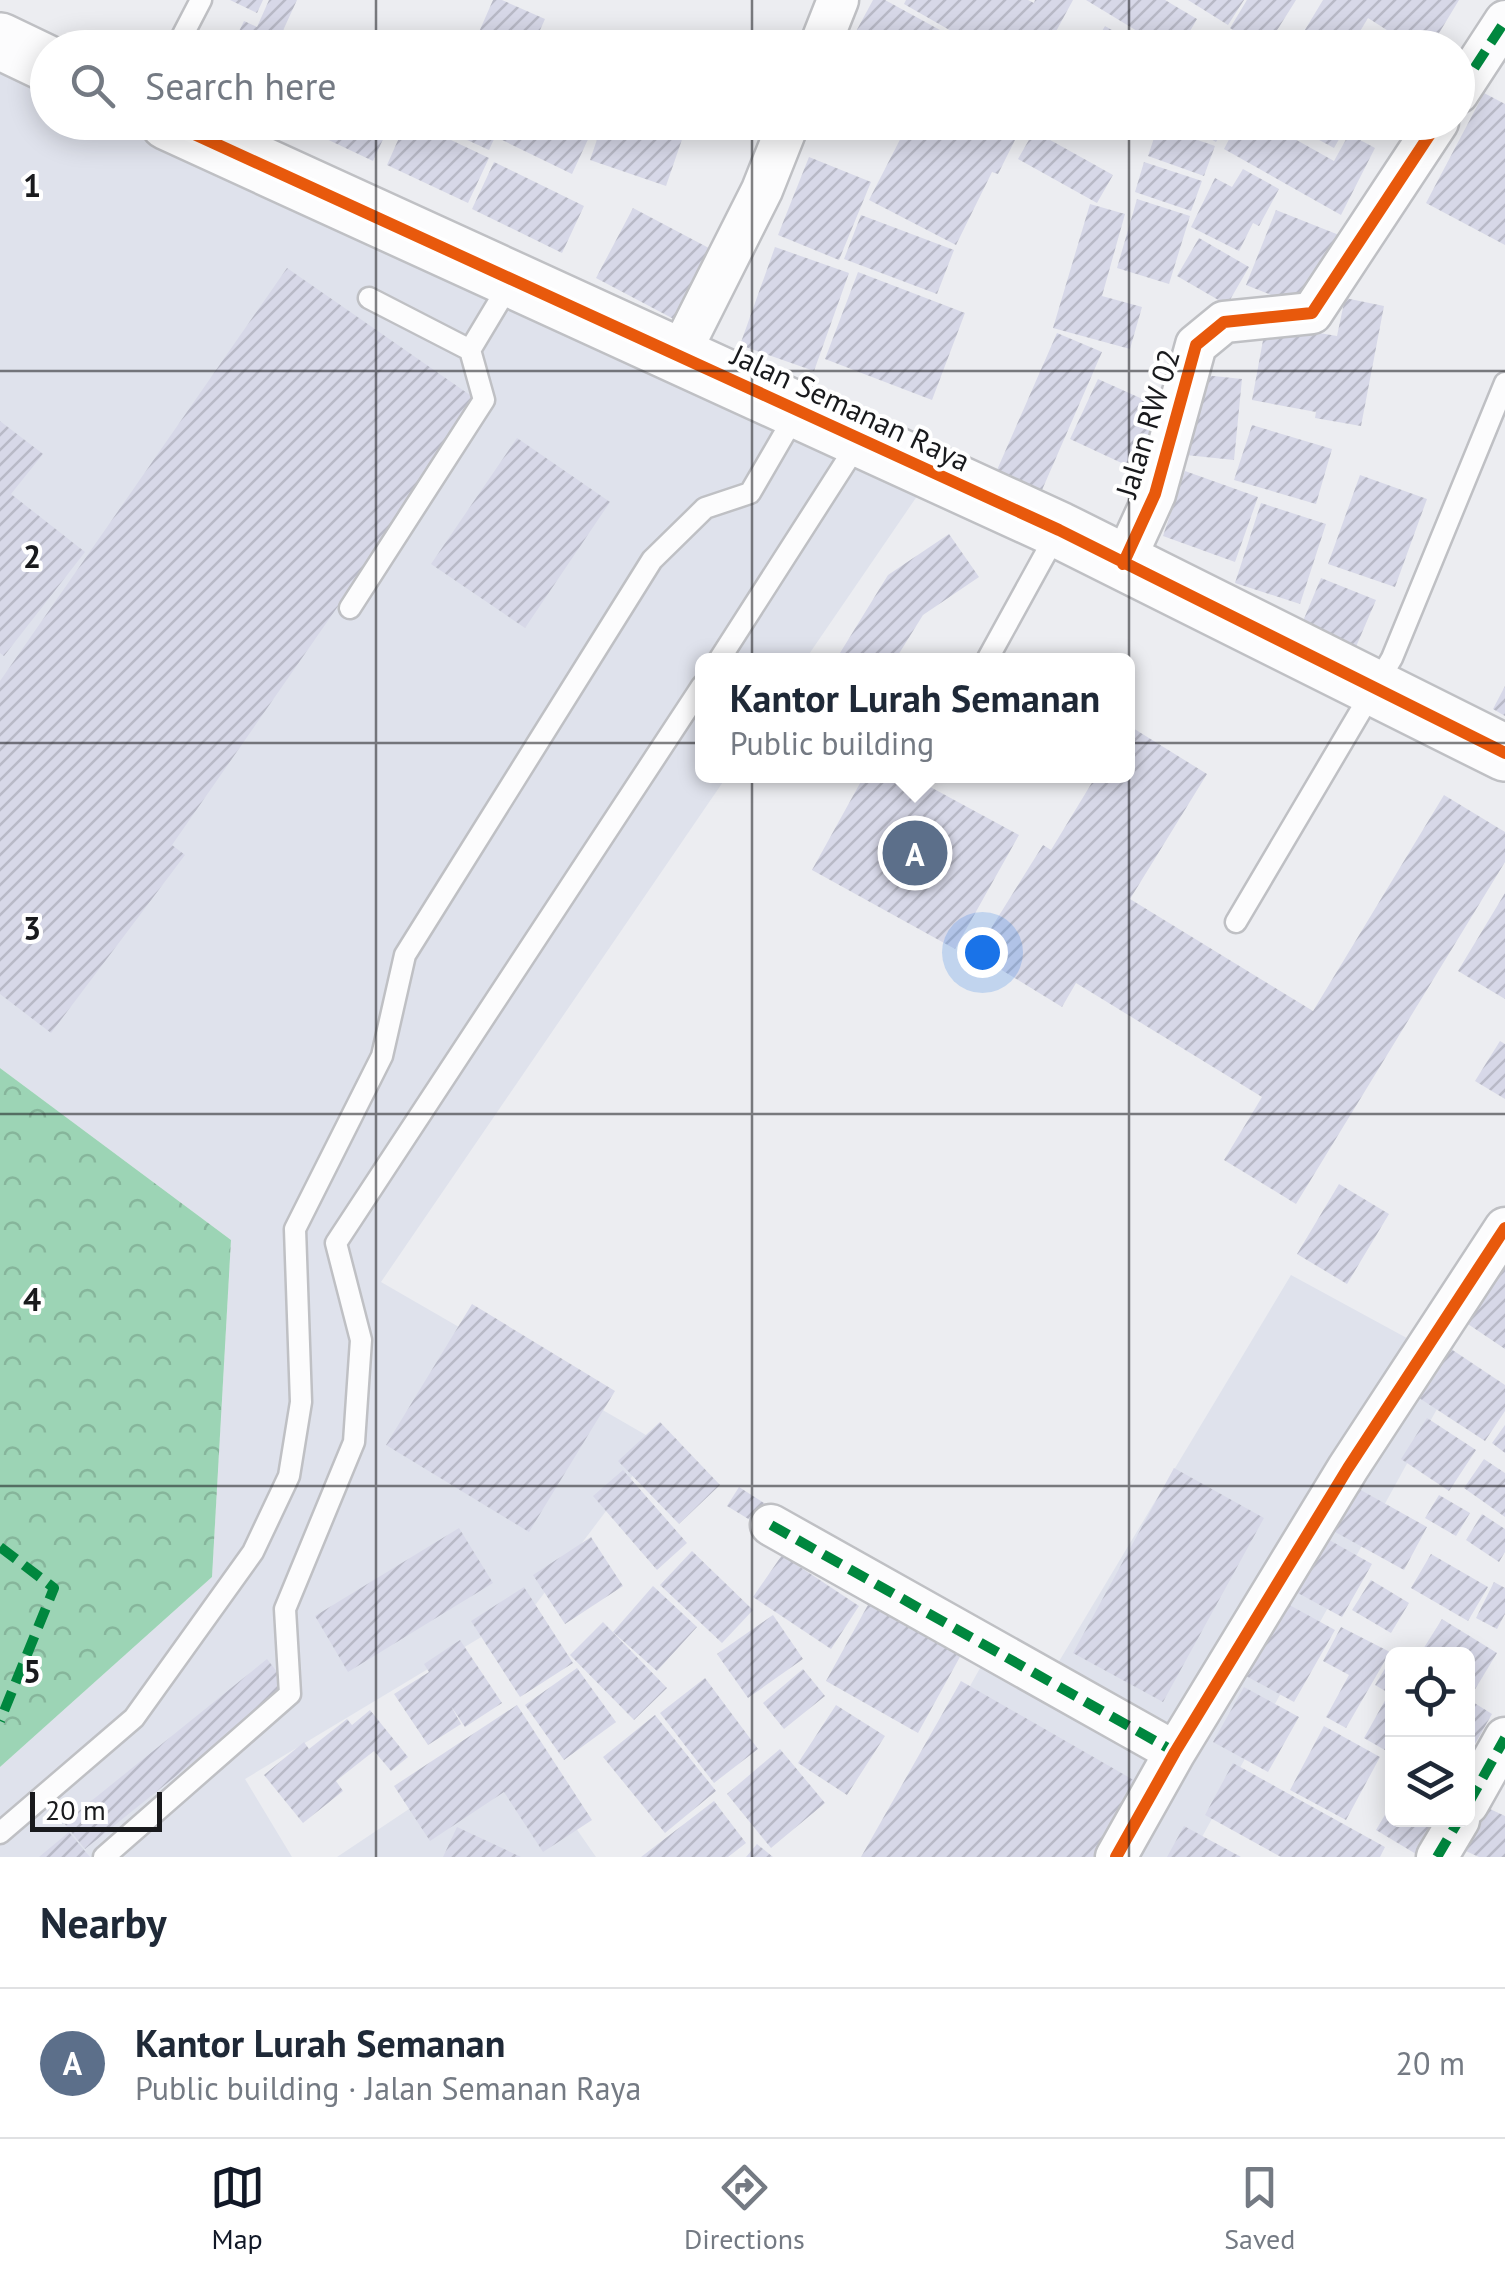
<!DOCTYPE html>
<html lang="en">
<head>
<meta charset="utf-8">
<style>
  body { margin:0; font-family:"PT Sans",sans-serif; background:#f2f2f3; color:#1f2937 }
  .controls { position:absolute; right:30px; bottom:30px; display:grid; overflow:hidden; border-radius:15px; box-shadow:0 5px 25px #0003 }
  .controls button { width:90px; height:90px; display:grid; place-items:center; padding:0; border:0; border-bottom:2px solid #e0e1e3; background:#fff; color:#1f2937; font:50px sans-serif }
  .scale { position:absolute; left:30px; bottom:25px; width:132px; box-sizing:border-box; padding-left:10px; border:5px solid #191a1d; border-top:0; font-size:28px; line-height:35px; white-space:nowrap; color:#191a1d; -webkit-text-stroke:8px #fff; paint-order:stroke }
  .you { position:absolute; left:982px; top:952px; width:35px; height:35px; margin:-25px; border:8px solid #fff; border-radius:50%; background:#1a73e8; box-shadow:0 0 0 15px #1a73e833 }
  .badge { display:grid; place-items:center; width:65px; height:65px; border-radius:50%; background:#111827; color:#fff; font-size:32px; font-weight:700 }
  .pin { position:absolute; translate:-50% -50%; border:5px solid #fff; box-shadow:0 2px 10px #0006 }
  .popup { position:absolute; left:695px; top:653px; width:440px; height:130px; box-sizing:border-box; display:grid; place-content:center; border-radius:15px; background:#fff; filter:drop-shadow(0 2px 8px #0005); font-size:32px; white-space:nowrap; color:#747a83 }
  .popup b { font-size:38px; color:#1f2937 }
  .popup::after { content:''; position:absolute; left:50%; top:100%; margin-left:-20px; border:20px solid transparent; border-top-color:#fff }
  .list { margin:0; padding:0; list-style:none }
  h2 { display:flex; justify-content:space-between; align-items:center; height:130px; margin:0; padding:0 40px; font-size:42px }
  h2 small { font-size:32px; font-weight:400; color:#747a83 }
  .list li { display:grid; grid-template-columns:65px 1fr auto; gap:30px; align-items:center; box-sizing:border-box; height:150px; padding:0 40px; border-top:2px solid #e0e1e3 }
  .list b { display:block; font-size:38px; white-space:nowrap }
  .list p { margin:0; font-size:32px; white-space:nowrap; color:#747a83 }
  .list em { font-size:32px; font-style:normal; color:#747a83 }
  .icon { flex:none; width:55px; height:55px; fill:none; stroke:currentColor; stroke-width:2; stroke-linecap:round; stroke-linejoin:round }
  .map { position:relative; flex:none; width:1505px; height:1857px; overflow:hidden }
  .search { position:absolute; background:#fff; box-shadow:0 5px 25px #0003; left:30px; right:30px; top:30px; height:110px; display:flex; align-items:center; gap:25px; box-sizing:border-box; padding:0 35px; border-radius:55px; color:#747a83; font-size:38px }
  .sheet { height:280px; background:#fff }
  nav { display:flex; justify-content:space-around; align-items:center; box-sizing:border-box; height:140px; border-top:2px solid #e0e1e3; background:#fff; font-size:28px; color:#747a83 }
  nav a { display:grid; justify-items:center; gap:5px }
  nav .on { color:#111827 }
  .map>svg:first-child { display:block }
  .built { fill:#dfe2ec }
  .forest { fill:url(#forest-crowns) }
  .building { fill:url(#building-hatch) }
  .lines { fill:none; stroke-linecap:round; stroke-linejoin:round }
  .lane-casing { stroke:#bfc0c4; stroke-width:25 }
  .street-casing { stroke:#bfc0c4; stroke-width:45 }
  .secondary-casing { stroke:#bfc0c4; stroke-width:60 }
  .lane { stroke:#fcfcfd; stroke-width:20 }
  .street { stroke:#fcfcfd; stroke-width:40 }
  .secondary { stroke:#fcfcfd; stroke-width:55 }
  .quiet { stroke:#00873e; stroke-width:10; stroke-dasharray:20 10; stroke-linecap:butt }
  .cycleway-casing { stroke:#fff; stroke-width:19 }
  .cycleway { stroke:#e8590c; stroke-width:12 }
  .grid { fill:none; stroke:#191a1d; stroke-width:2.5; stroke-opacity:0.55 }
  .labels { text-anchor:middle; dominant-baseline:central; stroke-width:8; stroke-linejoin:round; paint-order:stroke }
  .street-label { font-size:30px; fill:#191a1d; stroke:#fff }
  .grid-label { font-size:32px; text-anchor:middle; font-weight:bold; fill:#191a1d; stroke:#fff; stroke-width:8; stroke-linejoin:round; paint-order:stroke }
</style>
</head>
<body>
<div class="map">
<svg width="1505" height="1857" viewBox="0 0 1505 1857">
  <defs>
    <pattern id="forest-crowns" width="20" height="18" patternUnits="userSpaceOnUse" patternTransform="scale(2.5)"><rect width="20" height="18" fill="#9cd4b5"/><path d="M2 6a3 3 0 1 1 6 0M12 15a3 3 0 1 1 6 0" fill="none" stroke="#86b59b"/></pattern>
    <pattern id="building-hatch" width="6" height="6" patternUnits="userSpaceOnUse" patternTransform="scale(2.5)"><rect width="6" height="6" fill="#d7d8e8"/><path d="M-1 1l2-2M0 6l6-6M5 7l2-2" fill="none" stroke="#b8b9c7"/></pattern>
  </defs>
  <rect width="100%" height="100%" fill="#ecedf1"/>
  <path class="built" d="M0,26L47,48L48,122L206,123L937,467L805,660H702V776H727L381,1282L658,1442L536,1604L245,1779L292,1857H0V1767L212,1577L231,1240L0,1068Z
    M1291,1275L1460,1367L1191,1857H874L988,1654L1046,1683Z
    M514,1739L596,1857H337Z"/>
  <path class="forest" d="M0,1068L231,1240L212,1577L0,1767Z"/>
  <path class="building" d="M230,0H263L257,13Z
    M269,0H297L275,48H231L244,21L257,27Z
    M493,0H502L545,19L532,48H472Z
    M873,0H885L973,48H847Z
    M906,0H1028L1034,3L1035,0H1073L1047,48L1034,43L1032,48H981L904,4Z
    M1086,0H1165L1197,19L1180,48H1165Z
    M1188,0H1244L1228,25Z
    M1247,0H1296L1266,48H1260L1230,28Z
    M1323,0H1459L1430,48H1415L1368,18L1350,48H1294Z
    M1105,26L1142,48H1092Z
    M292,33L323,48H285Z
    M1484,93L1505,104V245L1426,203Z
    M324,122H391L373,161L318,135Z
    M406,122H413L489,158L468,203L387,165Z
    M428,122H502L489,150Z
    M509,122H596L572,174L500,139Z
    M603,122H688L666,186L590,160Z
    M909,122H989L987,126L993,129L996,122H1024L998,174L992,172L956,245L869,200Z
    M1108,122H1142L1134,137Z
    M1172,122H1227L1216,142L1185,124L1183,128Z
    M1238,122H1290L1284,133L1334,161L1349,134L1375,148L1341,215L1224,149Z
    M1298,122H1349L1334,148L1295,127Z
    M1158,126L1215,146L1204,176L1148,156Z
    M1034,131L1113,175L1097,203L1018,159Z
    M809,157L871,182L839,260L778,235Z
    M494,162L584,206L562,253L472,209Z
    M1144,162L1202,181L1191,211L1135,192Z
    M1243,169L1279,189L1259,226L1253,223L1239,251L1191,227L1215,178L1232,187Z
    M1137,199L1190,216L1169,284L1117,268Z
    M1090,204L1125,214L1102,296L1142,307L1130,349L1053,328Z
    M633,208L724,256L687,326L596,278Z
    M1276,210L1339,235L1309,310L1246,285Z
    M861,215L954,250L937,294L844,259Z
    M1199,238L1249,267L1227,305L1177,276Z
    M775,247L849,273L814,371L740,345Z
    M287,268L480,402L172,845L185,855L51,1033L0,994V681Z
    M858,272L965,313L932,400L825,359Z
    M1345,298L1384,306L1361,426L1315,418L1316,412L1252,400L1266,324L1337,336Z
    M1057,333L1102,352L1042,490L997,470Z
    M1194,374L1242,379L1234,460L1186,455Z
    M1098,379L1169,411L1141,472L1070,439Z
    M0,421L43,454L11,494L85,552L4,656L0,653Z
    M1252,425L1332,449L1316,504L1234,480Z
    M517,438L610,502L525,628L431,564Z
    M1185,471L1258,497L1235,562L1163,536Z
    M1360,475L1427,499L1395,587L1328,564Z
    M1261,503L1326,524L1300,604L1235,583Z
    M949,534L979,577L923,615L895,660H852L840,653L888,575Z
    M1321,578L1376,600L1355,649L1301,626Z
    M1505,686V716L1493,709Z
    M1128,725L1207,774L1130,899L1313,1011L1444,795L1505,832V862L1296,1204L1224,1160L1262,1097L1076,983L1062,1007L982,958L996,934L990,930L1043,845L1051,850L1096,776H1128Z
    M864,776H910L1019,835L955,949L812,870Z
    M1505,893V999L1458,971Z
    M1500,1041L1505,1044V1099L1475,1081Z
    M1339,1184L1389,1214L1347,1284L1297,1254Z
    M1505,1253V1349L1462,1320Z
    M472,1304L615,1391L529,1532L386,1445Z
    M1445,1345L1505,1385V1411L1485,1441L1413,1394Z
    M1427,1418L1476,1450L1449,1491L1401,1459Z
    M660,1422L720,1485L679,1524L618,1461Z
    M1505,1425V1453L1492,1443Z
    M1484,1459L1505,1473V1517L1464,1488Z
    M1174,1468L1264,1518L1163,1702L1073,1653Z
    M623,1470L687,1543L657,1570L593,1496Z
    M1350,1484L1427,1527L1404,1570L1326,1527Z
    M739,1487L767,1505L755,1523L727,1506Z
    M1439,1495L1470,1513L1456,1536L1425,1518Z
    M1482,1514L1505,1529V1552L1499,1562L1466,1540Z
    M459,1528L493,1583L348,1672L315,1616Z
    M1315,1532L1372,1564L1342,1617L1285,1586Z
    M591,1537L623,1586L565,1624L533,1575Z
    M692,1551L753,1610L722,1643L660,1585Z
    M1431,1554L1488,1587L1468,1621L1411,1588Z
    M782,1555L859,1606L831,1649L753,1597Z
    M1371,1580L1409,1603L1391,1633L1352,1610Z
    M1494,1582L1505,1588V1614L1497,1629L1476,1618Z
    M653,1586L697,1627L657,1671L613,1632Z
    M524,1587L573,1663L520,1697L471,1621Z
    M1273,1596L1335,1630L1294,1702L1233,1669Z
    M869,1603L961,1655L918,1733L826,1681Z
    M773,1615L803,1659L748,1698L717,1654Z
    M1442,1619L1497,1653L1474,1691L1468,1687V1654H1420Z
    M603,1622L667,1688L634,1720L570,1655Z
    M1341,1627L1390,1652L1346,1728L1326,1717L1349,1675L1323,1661Z
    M460,1640L502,1703L465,1727L451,1706L461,1724L428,1745L394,1694L429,1672L424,1664Z
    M1392,1657V1695L1375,1685Z
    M267,1659L288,1686L85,1849L64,1823Z
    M577,1668L616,1722L564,1760L525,1705Z
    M803,1669L825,1696L784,1729L763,1703Z
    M705,1678L758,1749L714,1783L660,1713Z
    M961,1681L1144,1786L1103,1857H861Z
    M1244,1687L1299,1717L1268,1772L1213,1742Z
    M1388,1695L1392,1698L1390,1753L1364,1738Z
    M1468,1699L1492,1714L1468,1756Z
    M517,1705L592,1820L543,1852L504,1792L430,1841L394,1786Z
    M836,1705L885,1736L847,1795L798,1763Z
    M370,1710L408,1757L391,1771L374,1751L336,1781L343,1791L303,1823L264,1775L304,1742L309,1749L347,1719L352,1725Z
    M655,1715L716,1791L665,1833L603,1757Z
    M1324,1726L1380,1757L1346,1820L1290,1790Z
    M780,1749L825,1803L771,1848L727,1794Z
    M1233,1763L1385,1847L1380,1857H1281L1205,1815Z
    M714,1801L746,1843L728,1857H641Z
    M1392,1803V1820H1445L1421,1857L1376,1830Z
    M1477,1803L1505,1816V1857H1479L1457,1847Z
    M1184,1826L1241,1857H1167Z
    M457,1827L521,1857H443Z
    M69,1832L90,1857H39Z
    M757,1844L773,1857H746Z"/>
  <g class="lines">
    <defs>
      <path id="lane" d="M176,48L201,0
        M369,298L470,350
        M350,608L484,400L470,350L512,280
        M719,660L858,443
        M987,660L1058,531
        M1236,922L1392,658L1505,383
        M0,1833L134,1718L253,1552L289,1476L301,1402L295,1229L382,1056L405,955L652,560L705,508L750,493L797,412
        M104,1857L290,1694L285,1609L354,1442L361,1340L336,1243L702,686"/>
      <path id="street" d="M819,48L838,0
        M1458,93L1505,21
        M679,355L762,190L789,122
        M1123,564L1155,494L1196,345L1224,322L1312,313L1438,122
        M771,1525L1175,1752
        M1468,1804L1505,1738
        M1116,1857L1175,1752L1348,1468L1505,1228
        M1437,1857L1459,1820"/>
      <path id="secondary" d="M0,41L48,64
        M168,122L1059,530L1505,753"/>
    </defs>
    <use href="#lane" class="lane-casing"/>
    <use href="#street" class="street-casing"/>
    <use href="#secondary" class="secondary-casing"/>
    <use href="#lane" class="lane"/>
    <use href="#street" class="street"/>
    <use href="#secondary" class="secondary"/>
    <path class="quiet" d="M1458,93L1505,21
      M771,1525L1175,1752
      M0,1547L54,1588L0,1721
      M1468,1804L1505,1738
      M1437,1857L1459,1820"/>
    <defs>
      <path id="cycleway" d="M168,122L1059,530L1505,753
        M1123,564L1155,494L1196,345L1224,322L1312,313L1438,122
        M1116,1857L1175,1752L1348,1468L1505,1228"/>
    </defs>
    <use href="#cycleway" class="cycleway-casing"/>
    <use href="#cycleway" class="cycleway"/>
  </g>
  <path class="grid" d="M376,0V48M752,0V48M1129,0V48M376,122V1857M752,122V1857M1129,122V1857M0,371H1505M0,743H1505M0,1114H1505M0,1486H1505"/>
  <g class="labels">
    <g class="street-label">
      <text transform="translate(851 407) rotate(25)">Jalan Semanan Raya</text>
      <text transform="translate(1147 423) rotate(-73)">Jalan RW 02</text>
    </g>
  </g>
  <g class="grid-label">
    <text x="32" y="197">1</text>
    <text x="32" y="568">2</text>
    <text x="32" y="940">3</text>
    <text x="32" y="1311">4</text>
    <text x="32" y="1683">5</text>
  </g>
</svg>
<div class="controls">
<button><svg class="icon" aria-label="locate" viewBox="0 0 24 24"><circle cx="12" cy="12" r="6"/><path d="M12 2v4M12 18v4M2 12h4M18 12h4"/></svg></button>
<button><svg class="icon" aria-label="layers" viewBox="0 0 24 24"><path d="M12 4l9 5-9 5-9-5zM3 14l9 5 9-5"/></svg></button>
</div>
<div class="scale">20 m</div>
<div class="you"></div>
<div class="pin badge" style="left:915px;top:853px;background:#5c6f8a">A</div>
<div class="popup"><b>Kantor Lurah Semanan</b>Public building</div>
<div class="search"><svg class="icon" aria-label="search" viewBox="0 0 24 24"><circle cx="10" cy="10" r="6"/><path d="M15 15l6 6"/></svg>Search here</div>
</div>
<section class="sheet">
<h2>Nearby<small></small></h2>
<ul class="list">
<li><span class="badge" style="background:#5c6f8a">A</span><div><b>Kantor Lurah Semanan</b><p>Public building · Jalan Semanan Raya</p></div><em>20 m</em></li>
</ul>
</section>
<nav>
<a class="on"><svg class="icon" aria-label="map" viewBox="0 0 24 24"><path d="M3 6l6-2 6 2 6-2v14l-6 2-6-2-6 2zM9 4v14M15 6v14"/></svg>Map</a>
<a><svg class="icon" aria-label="directions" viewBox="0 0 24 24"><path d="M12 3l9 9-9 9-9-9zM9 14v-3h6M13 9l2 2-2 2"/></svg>Directions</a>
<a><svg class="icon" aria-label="saved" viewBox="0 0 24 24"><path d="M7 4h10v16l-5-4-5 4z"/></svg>Saved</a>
</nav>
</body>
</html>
